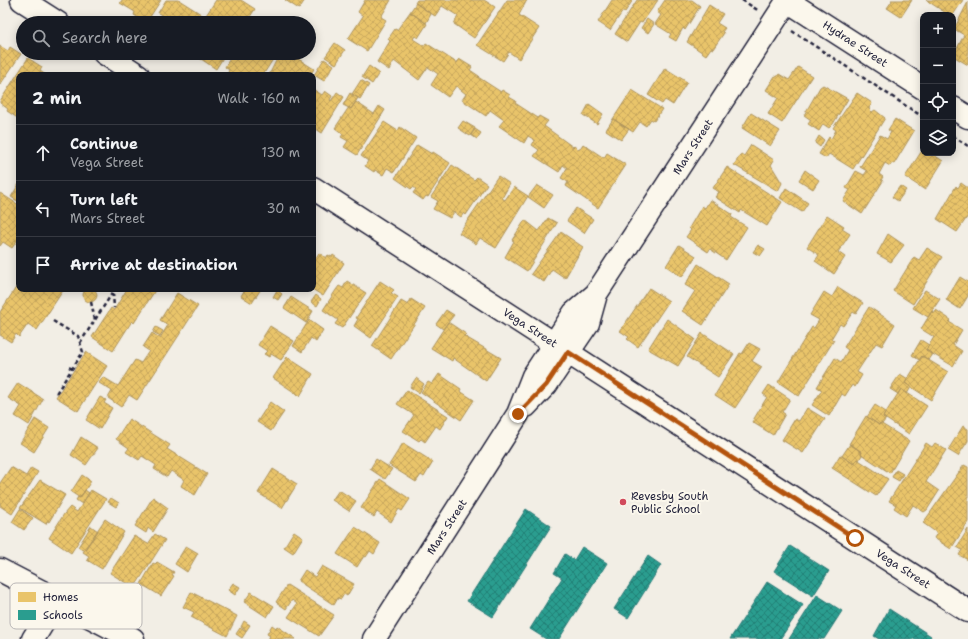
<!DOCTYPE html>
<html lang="en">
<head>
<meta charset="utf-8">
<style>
  body { margin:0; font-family:"Shantell Sans",sans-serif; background:#242831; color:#f1f3f6 }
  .controls { position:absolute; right:12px; top:12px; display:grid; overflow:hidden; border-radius:8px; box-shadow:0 2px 10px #0003 }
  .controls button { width:36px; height:36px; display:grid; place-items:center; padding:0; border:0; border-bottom:1px solid #363941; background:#171b24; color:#f1f3f6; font:20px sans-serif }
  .stop { position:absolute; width:12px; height:12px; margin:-9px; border:3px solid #b45309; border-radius:50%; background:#fff }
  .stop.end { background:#b45309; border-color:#fff; box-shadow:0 1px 4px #0008 }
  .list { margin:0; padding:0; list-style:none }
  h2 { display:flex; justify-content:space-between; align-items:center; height:52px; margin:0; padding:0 16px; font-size:17px }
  h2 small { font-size:13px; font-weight:400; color:#9ea1a6 }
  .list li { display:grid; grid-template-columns:26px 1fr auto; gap:12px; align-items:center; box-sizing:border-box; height:56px; padding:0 16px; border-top:1px solid #363941 }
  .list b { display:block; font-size:15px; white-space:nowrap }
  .list p { margin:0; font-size:13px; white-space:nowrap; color:#9ea1a6 }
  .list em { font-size:13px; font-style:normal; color:#9ea1a6 }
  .icon { flex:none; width:22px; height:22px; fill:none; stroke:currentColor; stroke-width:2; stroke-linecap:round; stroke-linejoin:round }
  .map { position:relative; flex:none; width:968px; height:639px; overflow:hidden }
  .search { position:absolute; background:#171b24; box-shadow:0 2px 10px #0003; left:16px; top:16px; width:300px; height:44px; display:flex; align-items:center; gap:10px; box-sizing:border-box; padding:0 14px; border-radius:22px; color:#9ea1a6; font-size:15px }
  .panel { position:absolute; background:#171b24; box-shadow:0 2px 10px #0003; left:16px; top:72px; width:300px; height:220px; border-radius:8px }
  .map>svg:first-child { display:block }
  .homes { fill:url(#homes-cross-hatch); stroke:#ad935c }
  .schools { fill:url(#schools-cross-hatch); stroke:#287876 }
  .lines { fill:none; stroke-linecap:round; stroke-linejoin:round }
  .minor-casing { stroke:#22223b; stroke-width:25 }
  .secondary-casing { stroke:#22223b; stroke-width:25 }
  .path { stroke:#22223b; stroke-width:2.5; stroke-dasharray:4 3; stroke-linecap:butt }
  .minor { stroke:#fbf7ec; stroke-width:22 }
  .secondary { stroke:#fbf7ec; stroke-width:22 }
  .route { stroke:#b45309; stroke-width:5 }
  .poi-dot { fill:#d1495b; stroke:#fbf7ec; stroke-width:1.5 }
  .labels { text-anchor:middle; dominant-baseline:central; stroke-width:4; stroke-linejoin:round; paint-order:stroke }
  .street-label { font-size:11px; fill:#22223b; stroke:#fbf7ec }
  .poi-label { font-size:11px; fill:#22223b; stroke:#fbf7ec; text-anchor:start }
  .key { fill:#fbf7ec; stroke:#bab7b7; stroke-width:1 }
  .key-label { font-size:11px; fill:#22223b }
</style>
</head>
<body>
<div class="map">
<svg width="968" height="639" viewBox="0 0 968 639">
  <defs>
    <pattern id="homes-cross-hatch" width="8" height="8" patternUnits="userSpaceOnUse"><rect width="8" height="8" fill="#e9c46a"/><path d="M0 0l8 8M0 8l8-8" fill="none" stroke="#c8a85d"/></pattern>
    <pattern id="schools-cross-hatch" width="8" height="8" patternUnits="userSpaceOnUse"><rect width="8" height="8" fill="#2a9d8f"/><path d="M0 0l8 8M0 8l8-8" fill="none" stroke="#248076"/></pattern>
  </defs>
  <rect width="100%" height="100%" fill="#f2eee5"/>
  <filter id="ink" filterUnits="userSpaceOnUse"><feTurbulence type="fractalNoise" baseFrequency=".025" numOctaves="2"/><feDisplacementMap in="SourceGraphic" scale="8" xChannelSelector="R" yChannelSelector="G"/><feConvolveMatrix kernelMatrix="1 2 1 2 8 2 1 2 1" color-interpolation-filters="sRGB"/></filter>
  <g filter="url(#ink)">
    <path class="homes" d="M122,0H161L146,23L134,15L135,12L120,3Z
      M166,0H179L201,14L195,23H166L168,19L158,13Z
      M216,0H241L255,9L246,23H201Z
      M285,0H305L299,9Z
      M365,0H391L381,17L386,20L367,51L348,39L363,16L358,12Z
      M417,0H484L495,7L474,38L454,24L458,16L442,6L435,16L415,3Z
      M507,0H527L519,15L539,28L519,59L509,52L503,61L477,45Z
      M612,0H633L625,12L623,11L610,30L598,22Z
      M637,0H658L642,23L640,22L627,42L615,34Z
      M665,0H692L700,6L685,30L683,28L676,41L669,37L671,34L655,24L661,15L657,12Z
      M891,0H912L901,17L887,8L892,1Z
      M926,0H963L953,15H949Z
      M968,2V65L953,56L964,35L954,29Z
      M416,3L431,14L426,23L410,12Z
      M709,5L723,14L717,23L725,28L722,32L724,33L713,49L711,48L706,55L687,42Z
      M410,12L427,24L418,38L415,36L413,39L424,46L426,43L457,63L459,59L472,67L470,70L479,76L478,77L501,92L502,90L510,95L509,97L516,101L515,103L538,118L539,116L548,121L544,126L573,147L574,146L579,150L583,144L604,158L607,153L626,165L598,208L566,186L568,182L561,178L567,168L563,165L559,172L534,156L539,150L532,145L535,140L528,136L524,143L499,126L504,120L490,110L486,116L462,100L466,94L456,86L448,97L431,85L438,74L428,67L419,80L394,61L389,70L377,62L390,41L388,39L395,29L397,30Z
      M647,19L654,24L648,33L641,28Z
      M335,43L345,50L336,64L325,57Z
      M0,46L8,51L10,47L21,54L0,85Z
      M192,53H226L216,69Z
      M233,53H277L263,75H227L229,70L225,67Z
      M280,53H300L294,61L297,58L314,69L310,75H269Z
      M28,58L42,67L40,71L46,75H19V119L7,111L8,109L0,103V101Z
      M324,59L334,65L324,81L314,75Z
      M369,66L379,73L372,84L362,77Z
      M798,67L812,76L782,123L768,114L778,98L766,90L775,76L777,77L779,74L789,80Z
      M665,68L687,82L673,105L665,100L662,104L648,95Z
      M361,80L369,85L360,99L352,94Z
      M823,85L848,99L833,124L829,128L823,124L819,131L808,124L811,120L804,115L820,87Z
      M313,89L322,95L325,91L332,96L330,100L331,101L337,92L344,97L322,133L313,127Z
      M632,90L662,109L654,121L651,119L646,126L640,122L633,132L613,119Z
      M350,93L358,98L351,109L343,105Z
      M857,93L872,103L869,109L872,112L875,110L885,118L853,169L829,154L826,158L819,154L829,137L831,139L836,130L833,128Z
      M356,102L374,114L379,106L385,110L357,155L344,147L348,141L341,137L343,134L335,128L349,107L351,109Z
      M589,104L603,114L597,124L583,115Z
      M751,113L780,131L770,146L742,128Z
      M613,119L629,129L621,140L606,130Z
      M895,119L914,131L894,164L892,163L890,166L885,163L879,174L883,177L881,180L883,181L862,214L843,201L850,190L846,188L856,171L864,175L867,171L860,167L880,135L887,139L891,132L888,130Z
      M463,121L475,128L470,136L458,128Z
      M384,122L398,131L400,127L416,138L394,172L387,168L383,175L375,170L374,172L365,166L368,161L361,156Z
      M475,129L481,133L477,139L471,135Z
      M819,136L824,140L820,147L815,143Z
      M417,145L432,154L433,152L450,163L428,197L426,196L423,200L413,193L416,189L413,187L411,189L395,178Z
      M751,145L774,160L771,165L782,183L778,191L734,165L741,154L744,156Z
      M923,149V153H931L943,161L925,190L905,177Z
      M452,165L474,180L477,177L487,184L466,215L464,213L461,217L454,212L450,218L433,209L438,201L431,197Z
      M727,167L782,202L767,226L741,210L740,213L715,197L719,192L713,188Z
      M805,170L819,180L813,189L799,180Z
      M498,176L510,184L502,198L505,200L514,187L528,196L496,248L480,238L476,244L459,233Z
      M961,183L968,188V216L957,232L937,219L956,186L958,188Z
      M19,184V202L11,197Z
      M537,185L553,195L544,208L528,197Z
      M900,186L906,190L898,201L892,197Z
      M786,188L808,203L802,212L780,198Z
      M0,193L19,205V216L17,219L19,221V238L12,248L3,242L0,246Z
      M710,200L732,214L731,217L747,227L726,260L710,249L708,252L686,237L691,230L689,228L702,206L705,208Z
      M576,208L593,219L584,233L567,221Z
      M827,215L844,226L842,229L850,234L838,252L845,257L834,274L815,261L819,255L807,247Z
      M548,218L557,223L527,271L505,257L514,241L512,240L525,220L539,231Z
      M561,232L583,247L565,278L552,269L544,282L531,274Z
      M888,234L904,245L891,262L877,254Z
      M679,245L696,256L682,277L666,266Z
      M758,245L765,249L760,256L753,252Z
      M927,248L942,257L913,304L893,291L914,257L919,260Z
      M319,253L326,258L328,255L332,257L333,255L344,263L323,296L312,289L313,262Z
      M698,264L729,284L703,325L682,311L695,291L685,285Z
      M960,277L968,282V296L960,309L946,300Z
      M347,281L366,293L342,328L335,324L338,320L323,310L336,290L339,286L343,288Z
      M380,281L394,290L391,293L398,297L371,338L354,326L358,319L356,318Z
      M19,283V289H64L37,330L28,324L19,337L16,334L11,342L0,335V312Z
      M838,287L863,303L856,314L853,312L843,326L840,324L831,339L834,340L799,396L778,382L812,327L814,328L819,320L810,315L824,292L832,297Z
      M83 295a7 7 0 1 1 14 0a7 7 0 1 1-14 0Z
      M649,288L669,301L638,347L627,339L629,337L620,331Z
      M127,289H156L134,323L132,321L113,351L92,337L111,308L114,310Z
      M245,289H261L252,303L241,296Z
      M277,290L282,294L278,300L273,297Z
      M925,290L940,299L928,317L913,308Z
      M177,293L198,306L137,400L129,395L121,407L108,398L112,391L99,383L103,377L118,386L135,360L141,363L149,351L143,347L152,333L160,338L168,325L160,320Z
      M316,295L321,299L317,306L311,302Z
      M291,297L313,311L306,323L284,308Z
      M411,299L425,308L391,359L372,346L401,301L408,305Z
      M869,307L895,324L882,346L876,343L857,372L862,375L855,387L852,385L845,396L842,394L829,416L812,405L822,390L817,387L835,358L841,362L848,350L844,347Z
      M446,310L454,315L443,329L436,324Z
      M936,310L951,320L949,322L962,330L953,345L962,351L953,366L926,350L934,337L921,329L932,311L934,313Z
      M667,319L695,339L678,366L648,349Z
      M309,320L323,330L316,342L311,338L302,352L293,346Z
      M448,322L466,334L464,336L469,339L501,358L486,381L453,358L452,361L431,348Z
      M270,326L294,341L281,360L271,354L269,357L264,354L267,351L258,345Z
      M156,327L163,331L160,336L153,332Z
      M702,333L734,354L718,377L687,357Z
      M921,340L929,345L926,350L933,354L929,360L922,356L919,360L912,355Z
      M749,343L760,349L752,361L762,367L735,408L715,395L740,353L742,354Z
      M86,352L107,366L78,411L56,397Z
      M922,356L948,372L931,400L905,383Z
      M287,357L313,374L300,396L273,378Z
      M439,374L461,389L460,391L474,400L461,420L421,392L428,382L432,384Z
      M900,374L908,379L905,383L911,387L907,394L901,389L898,394L890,389Z
      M416,378L424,384L419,393L410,387Z
      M18,383L43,399L29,425L15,416L21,406L8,398Z
      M769,385L790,399L782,412L785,414L773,435L752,422L767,397L763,394Z
      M901,389L927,406L909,434L883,417Z
      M407,390L448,416L440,429L436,426L425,442L421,439L419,441L403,431L414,415L397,404Z
      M100,397L106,400L104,403L112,408L100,429L86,420Z
      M270,402L284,412L271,431L257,422Z
      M875,405L886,412L883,417L886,419L882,424L880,423L879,425L867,417Z
      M807,408L825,419L803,453L782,440L795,419L799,421Z
      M866,416L879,425L880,423L909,441L890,473L861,454L862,452L849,444Z
      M35,419L49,428L34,452L20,443Z
      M129,419L170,445L167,449L207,474L195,495L181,486L184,480L171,471L167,477L154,469L156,465L142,456L139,460L126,452L129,448L116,439Z
      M963,426L968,429V441L958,456L948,450Z
      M81,437L98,448L86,465L71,455Z
      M403,443L433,462L424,477L421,475L416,482L389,465Z
      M926,443L932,447L935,443L946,450L926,482L939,491L927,510L924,512L913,505L906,516L894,508L896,505L889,501Z
      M850,444L862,452L861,454L862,455L859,460L857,459L854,464L842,456Z
      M840,455L854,464L857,459L888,479L876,496L832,468Z
      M376,459L392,469L385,479L370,469Z
      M964,465L968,467V522L951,549L934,538L937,533L923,523Z
      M11,467L26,476L31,468L38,472L12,514L0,506V483Z
      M273,469L297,484L282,508L258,493Z
      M896,470L903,474L899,481L892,477Z
      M82,475L91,481L80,498L71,492Z
      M380,479L410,499L402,511L399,509L391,522L377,512L374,517L361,508Z
      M40,480L65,495L49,522L47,521L46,524L20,508Z
      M85,490L89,493L82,504L76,500L78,497L80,498Z
      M91,490L106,499L71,553L49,538L64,514L70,507L77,512Z
      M339,490L356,501L349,511L332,500Z
      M153,497L168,508L153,532L148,528L146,533L135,526Z
      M111,498L119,503L116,507L108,502Z
      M20,509L33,518L24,530L12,522Z
      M105,519L124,532L102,569L87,560L89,556L83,552Z
      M91,526L98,531L84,551L78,547Z
      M355,527L380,543L374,554L370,551L366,557L364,556L357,567L337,554Z
      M968,529V560L959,555L962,550L957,547Z
      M294,531L303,537L293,553L284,547Z
      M155,534L165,540L134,588L110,573L134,536L148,544Z
      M186,546L198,553L187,572L175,564Z
      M157,562L174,572L172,575L174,576L161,596L141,584L153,563L155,564Z
      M322,566L354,584L347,596L344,594L341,599L338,598L334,605L298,581L305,570L315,577Z
      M233,583L240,587L235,595L228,590Z
      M287,585L334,615L319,636L288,617L297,604L292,600L286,609L276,602Z
      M191,592L237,616L227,636L191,617L194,612L183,607Z
      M251,592L274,606L267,617L244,602Z
      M244,621L250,625L246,631L241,627Z
      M272,625L276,628L277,626L296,639H268L270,636L267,634Z
      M240,628L246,632L242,638L236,634Z"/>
    <path class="schools" d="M526,509L551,526L493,617L467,601Z
      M790,546L829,571L813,596L774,571Z
      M582,547L607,563L559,639H546L530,629L562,578L554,573L565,554L574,560Z
      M648,556L661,565L628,618L614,609Z
      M767,582L803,605L780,639H730Z
      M817,595L842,611L824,639H789Z
      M889,609L931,636L929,639H879L874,636Z"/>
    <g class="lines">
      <defs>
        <path id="minor" d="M22,0L58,23
          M786,0L923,88
          M104,53L138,75
          M953,108L968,117
          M313,188L968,611
          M526,406L546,385L588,323L596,294
          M374,639L518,414L533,376L554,344L574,313L596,294L788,0"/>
        <path id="secondary" d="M0,570L133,639
          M33,639L57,600"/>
      </defs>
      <use href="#minor" class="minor-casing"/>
      <use href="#secondary" class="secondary-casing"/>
      <path class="path" d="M742,0L759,11
        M792,31L923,117
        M953,136L968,146
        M113,293L114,308
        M91,302L95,320
        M53,321L78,336L83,352L55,395
        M80,343L115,289
        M69,367L72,369"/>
      <use href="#minor" class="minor"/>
      <use href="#secondary" class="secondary"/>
    </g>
  </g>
  <g class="lines" filter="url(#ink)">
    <path class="route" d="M518,414L546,385L568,352L855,538"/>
  </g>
  <circle class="poi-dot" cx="623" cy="502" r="4"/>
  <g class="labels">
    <g class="street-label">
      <text transform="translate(855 44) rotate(33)">Hydrae Street</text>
      <text transform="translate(693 147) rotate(-57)">Mars Street</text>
      <text transform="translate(530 328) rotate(33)">Vega Street</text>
      <text transform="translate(447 527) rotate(-57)">Mars Street</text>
      <text transform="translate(903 569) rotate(33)">Vega Street</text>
    </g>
    <g class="poi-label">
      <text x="631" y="496">Revesby South<tspan x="631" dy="13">Public School</tspan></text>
    </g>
  </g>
  <rect x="10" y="583" width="132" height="46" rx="6" class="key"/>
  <rect x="18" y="592" width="18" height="10" fill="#e9c46a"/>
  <rect x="18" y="610" width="18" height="10" fill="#2a9d8f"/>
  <g class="key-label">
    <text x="43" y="601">Homes</text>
    <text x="43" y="619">Schools</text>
  </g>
</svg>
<div class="controls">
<button>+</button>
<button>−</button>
<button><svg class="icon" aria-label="locate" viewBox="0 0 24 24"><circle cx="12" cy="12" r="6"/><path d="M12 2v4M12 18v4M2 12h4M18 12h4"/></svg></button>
<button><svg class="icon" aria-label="layers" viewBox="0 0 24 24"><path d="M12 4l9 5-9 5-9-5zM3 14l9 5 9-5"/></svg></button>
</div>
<div class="stop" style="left:855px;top:538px"></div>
<div class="stop end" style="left:518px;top:414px"></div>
<div class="search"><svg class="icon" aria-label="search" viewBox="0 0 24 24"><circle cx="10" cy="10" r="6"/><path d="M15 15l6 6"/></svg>Search here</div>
<section class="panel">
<h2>2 min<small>Walk · 160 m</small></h2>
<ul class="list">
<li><svg class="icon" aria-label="ahead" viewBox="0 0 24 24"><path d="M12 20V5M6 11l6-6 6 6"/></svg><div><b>Continue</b><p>Vega Street</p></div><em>130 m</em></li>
<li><svg class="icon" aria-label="left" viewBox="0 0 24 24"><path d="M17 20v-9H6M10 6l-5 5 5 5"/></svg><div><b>Turn left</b><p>Mars Street</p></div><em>30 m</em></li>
<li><svg class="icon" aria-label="arrive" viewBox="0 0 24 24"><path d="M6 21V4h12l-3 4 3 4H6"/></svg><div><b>Arrive at destination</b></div></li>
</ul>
</section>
</div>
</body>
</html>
